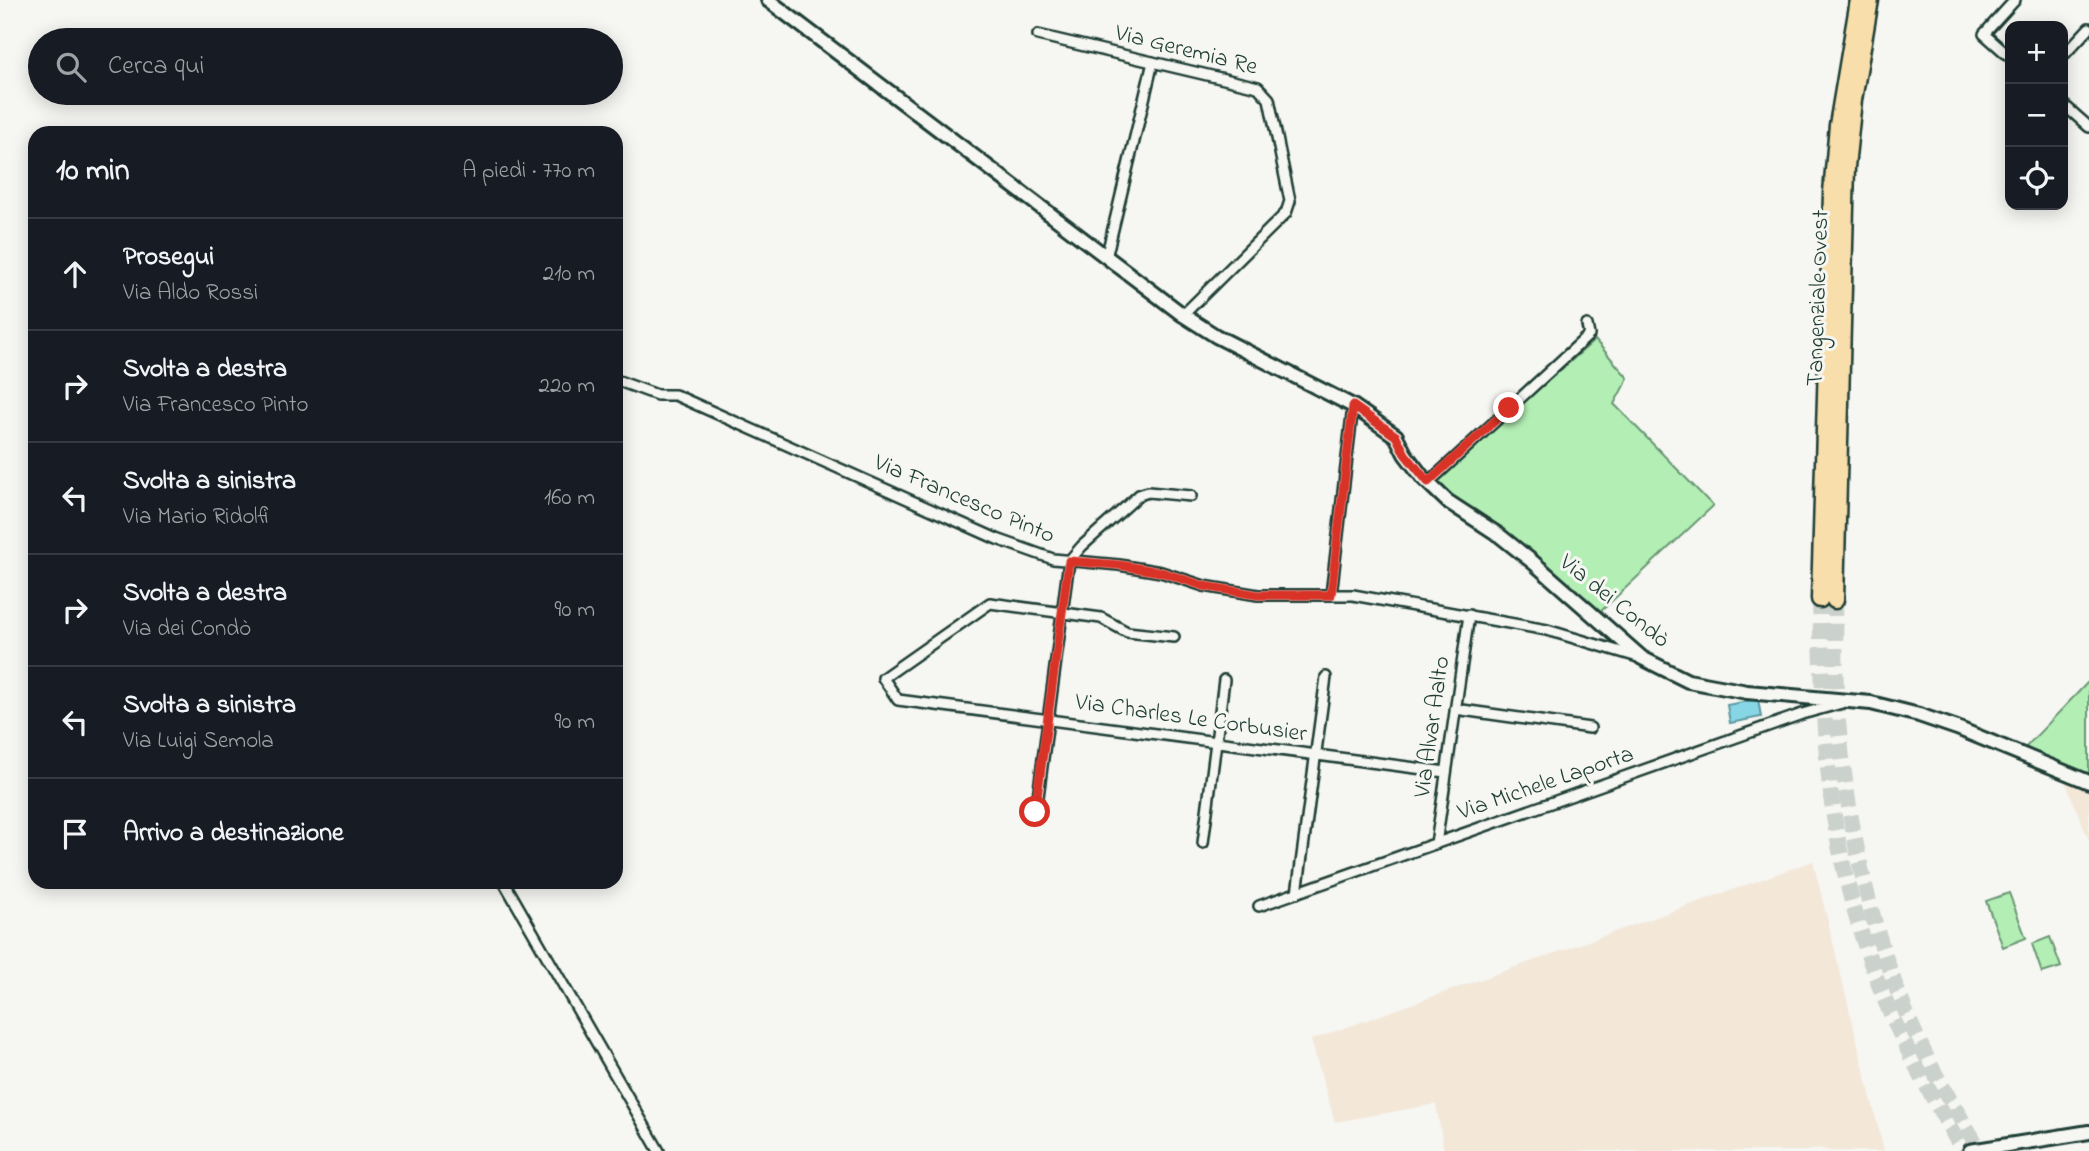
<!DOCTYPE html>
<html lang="it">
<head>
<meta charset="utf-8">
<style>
  body { margin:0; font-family:"Indie Flower",sans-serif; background:#242831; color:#f1f3f6 }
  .controls { position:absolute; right:21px; top:21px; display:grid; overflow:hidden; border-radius:14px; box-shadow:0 4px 18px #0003 }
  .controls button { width:63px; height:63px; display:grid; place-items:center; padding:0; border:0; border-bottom:2px solid #363941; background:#171b24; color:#f1f3f6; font:35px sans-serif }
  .stop { position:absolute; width:21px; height:21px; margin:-16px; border:5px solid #d93025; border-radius:50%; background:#fff }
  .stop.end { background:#d93025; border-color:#fff; box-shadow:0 2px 7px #0008 }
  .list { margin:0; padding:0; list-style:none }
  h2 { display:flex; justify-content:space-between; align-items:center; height:91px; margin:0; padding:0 28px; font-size:30px }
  h2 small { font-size:23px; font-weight:400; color:#9ea1a6 }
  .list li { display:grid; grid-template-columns:46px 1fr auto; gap:21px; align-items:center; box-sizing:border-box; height:112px; padding:0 28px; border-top:2px solid #363941 }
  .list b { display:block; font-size:26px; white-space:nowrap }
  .list p { margin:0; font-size:23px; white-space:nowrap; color:#9ea1a6 }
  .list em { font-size:23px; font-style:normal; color:#9ea1a6 }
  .icon { flex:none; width:38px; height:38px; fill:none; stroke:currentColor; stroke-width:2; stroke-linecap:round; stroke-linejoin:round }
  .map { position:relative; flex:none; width:2089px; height:1151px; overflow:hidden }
  .search { position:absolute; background:#171b24; box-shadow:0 4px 18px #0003; left:28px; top:28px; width:595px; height:77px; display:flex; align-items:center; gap:18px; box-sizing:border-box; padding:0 24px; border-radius:38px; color:#9ea1a6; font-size:26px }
  .panel { position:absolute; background:#171b24; box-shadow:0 4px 18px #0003; left:28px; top:126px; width:595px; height:763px; border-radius:21px }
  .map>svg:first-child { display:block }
  .built { fill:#f3e7d8 }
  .green { fill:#b3efb5; stroke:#699674; stroke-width:2 }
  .water { fill:#87d6e6; stroke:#5d999f; stroke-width:2 }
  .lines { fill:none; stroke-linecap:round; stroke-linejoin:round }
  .highway-tunnel { stroke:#cbd1cc; stroke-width:16; stroke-dasharray:16 8; stroke-linecap:butt }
  .street-casing { stroke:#1f3d34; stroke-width:14 }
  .secondary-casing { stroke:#1f3d34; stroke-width:18 }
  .highway-casing { stroke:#1f3d34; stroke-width:21 }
  .street { stroke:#f6f6f2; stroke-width:9 }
  .secondary { stroke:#f6f6f2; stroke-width:12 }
  .highway { stroke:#f8deab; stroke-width:16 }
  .route { stroke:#d93025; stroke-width:9 }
  .labels { text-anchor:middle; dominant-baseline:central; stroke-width:6; stroke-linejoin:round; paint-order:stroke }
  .street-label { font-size:24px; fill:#1f3d34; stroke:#f6f6f2 }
</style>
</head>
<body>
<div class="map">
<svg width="2089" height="1151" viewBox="0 0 2089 1151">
  <rect width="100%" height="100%" fill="#f6f6f2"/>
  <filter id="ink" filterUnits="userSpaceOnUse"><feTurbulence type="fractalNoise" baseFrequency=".0143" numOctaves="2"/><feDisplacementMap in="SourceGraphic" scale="14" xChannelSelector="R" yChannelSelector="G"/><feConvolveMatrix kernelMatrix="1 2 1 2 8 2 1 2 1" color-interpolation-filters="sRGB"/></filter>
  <g filter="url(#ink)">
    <path class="built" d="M2065,781L2089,791V840Z
      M1813,861L1884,1151H1830L1819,1148L1808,1151H1444L1436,1104L1335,1122L1311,1040Z"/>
    <path class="green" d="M1595,340L1628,378L1614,404L1713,506L1598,614L1449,499L1433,482Z
      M2089,681V777L2022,751Z
      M2009,893L2026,938L2003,947L1986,901Z
      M2050,937L2061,967L2042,973L2032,944Z"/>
    <path class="water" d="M1758,699L1761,717L1730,723L1727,705Z"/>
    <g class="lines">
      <path class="highway-tunnel" d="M1820,599C1822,664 1823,730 1831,795C1839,860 1857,928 1881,990C1903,1046 1933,1098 1963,1151
        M1835,600C1836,640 1834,681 1838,722C1849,835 1874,951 1925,1054C1941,1087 1962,1119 1980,1151"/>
      <defs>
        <path id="street" d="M1038,35L1258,87L1269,99L1290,201L1286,213L1183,315
          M2063,56L2089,28
          M2010,57L1984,34L2015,0
          M2063,104L2089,127
          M1106,258L1153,62
          M616,380L657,395H675L997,539L1053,559L1119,565L1161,572L1204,586L1258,595H1353L1547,630L1638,657
          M1428,483L1589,335L1587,325
          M1331,595L1353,406
          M1174,637L1127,632L1101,618L990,603L883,678L898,700L1446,772
          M1455,709L1590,728
          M1036,812L1069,561L1082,546L1139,495L1148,492L1191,496
          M1203,843L1224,680
          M1436,844L1469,615
          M504,882L659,1151
          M1297,893L1326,677
          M1259,906L1802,714L1842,703"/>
        <path id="secondary" d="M768,0L1183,315L1216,336L1353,406L1396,436L1405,454L1424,479L1447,501L1499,535L1534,563L1642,658L1688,681L1747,692L1871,703L1919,715L1957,728L2089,782
          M1970,1151L2089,1132"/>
        <path id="highway" d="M1820,599L1832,193L1838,125L1859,0
          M1835,600L1846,167L1853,100L1870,0"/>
      </defs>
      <use href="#street" class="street-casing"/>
      <use href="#secondary" class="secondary-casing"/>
      <use href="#highway" class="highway-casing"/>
      <use href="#street" class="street"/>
      <use href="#secondary" class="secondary"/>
      <use href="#highway" class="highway"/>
    </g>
  </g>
  <g class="lines" filter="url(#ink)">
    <path class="route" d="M1035,812L1069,561L1119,565L1161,572L1204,586L1258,595H1331L1353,406L1396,436L1405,454L1428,482L1509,408"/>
  </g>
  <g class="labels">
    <g class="street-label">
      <text transform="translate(1186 51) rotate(14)">Via Geremia Re</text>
      <text transform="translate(1819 298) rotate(-88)">Tangenziale Ovest</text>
      <text transform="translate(964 500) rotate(23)">Via Francesco Pinto</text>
      <text transform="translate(1614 602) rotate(39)">Via dei Condò</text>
      <text transform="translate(1191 719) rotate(8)">Via Charles Le Corbusier</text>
      <text transform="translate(1433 727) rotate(-82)">Via Alvar Aalto</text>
      <text transform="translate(1546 784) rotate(-19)">Via Michele Laporta</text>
    </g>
  </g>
</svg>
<div class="controls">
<button>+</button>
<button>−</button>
<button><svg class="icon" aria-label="locate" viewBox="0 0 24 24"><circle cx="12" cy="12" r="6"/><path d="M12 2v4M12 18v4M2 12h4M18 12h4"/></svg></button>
</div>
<div class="stop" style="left:1035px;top:812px"></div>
<div class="stop end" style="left:1509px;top:408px"></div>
<div class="search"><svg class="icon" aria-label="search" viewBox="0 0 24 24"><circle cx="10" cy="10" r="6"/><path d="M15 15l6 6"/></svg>Cerca qui</div>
<section class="panel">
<h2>10 min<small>A piedi · 770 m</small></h2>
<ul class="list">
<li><svg class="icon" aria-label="ahead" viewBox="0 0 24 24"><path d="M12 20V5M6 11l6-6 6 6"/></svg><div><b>Prosegui</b><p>Via Aldo Rossi</p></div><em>210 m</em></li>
<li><svg class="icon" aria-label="right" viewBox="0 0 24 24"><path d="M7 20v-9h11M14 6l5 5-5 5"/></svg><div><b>Svolta a destra</b><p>Via Francesco Pinto</p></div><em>220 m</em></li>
<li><svg class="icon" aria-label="left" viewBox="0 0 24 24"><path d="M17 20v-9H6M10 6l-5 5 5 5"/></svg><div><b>Svolta a sinistra</b><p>Via Mario Ridolfi</p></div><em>160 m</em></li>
<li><svg class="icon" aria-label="right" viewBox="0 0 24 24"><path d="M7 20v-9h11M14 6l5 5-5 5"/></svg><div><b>Svolta a destra</b><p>Via dei Condò</p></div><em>90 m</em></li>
<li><svg class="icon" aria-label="left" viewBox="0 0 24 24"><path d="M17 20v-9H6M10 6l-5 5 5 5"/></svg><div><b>Svolta a sinistra</b><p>Via Luigi Semola</p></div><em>90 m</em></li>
<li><svg class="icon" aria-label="arrive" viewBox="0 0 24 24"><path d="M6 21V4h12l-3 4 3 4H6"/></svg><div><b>Arrivo a destinazione</b></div></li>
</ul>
</section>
</div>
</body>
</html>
